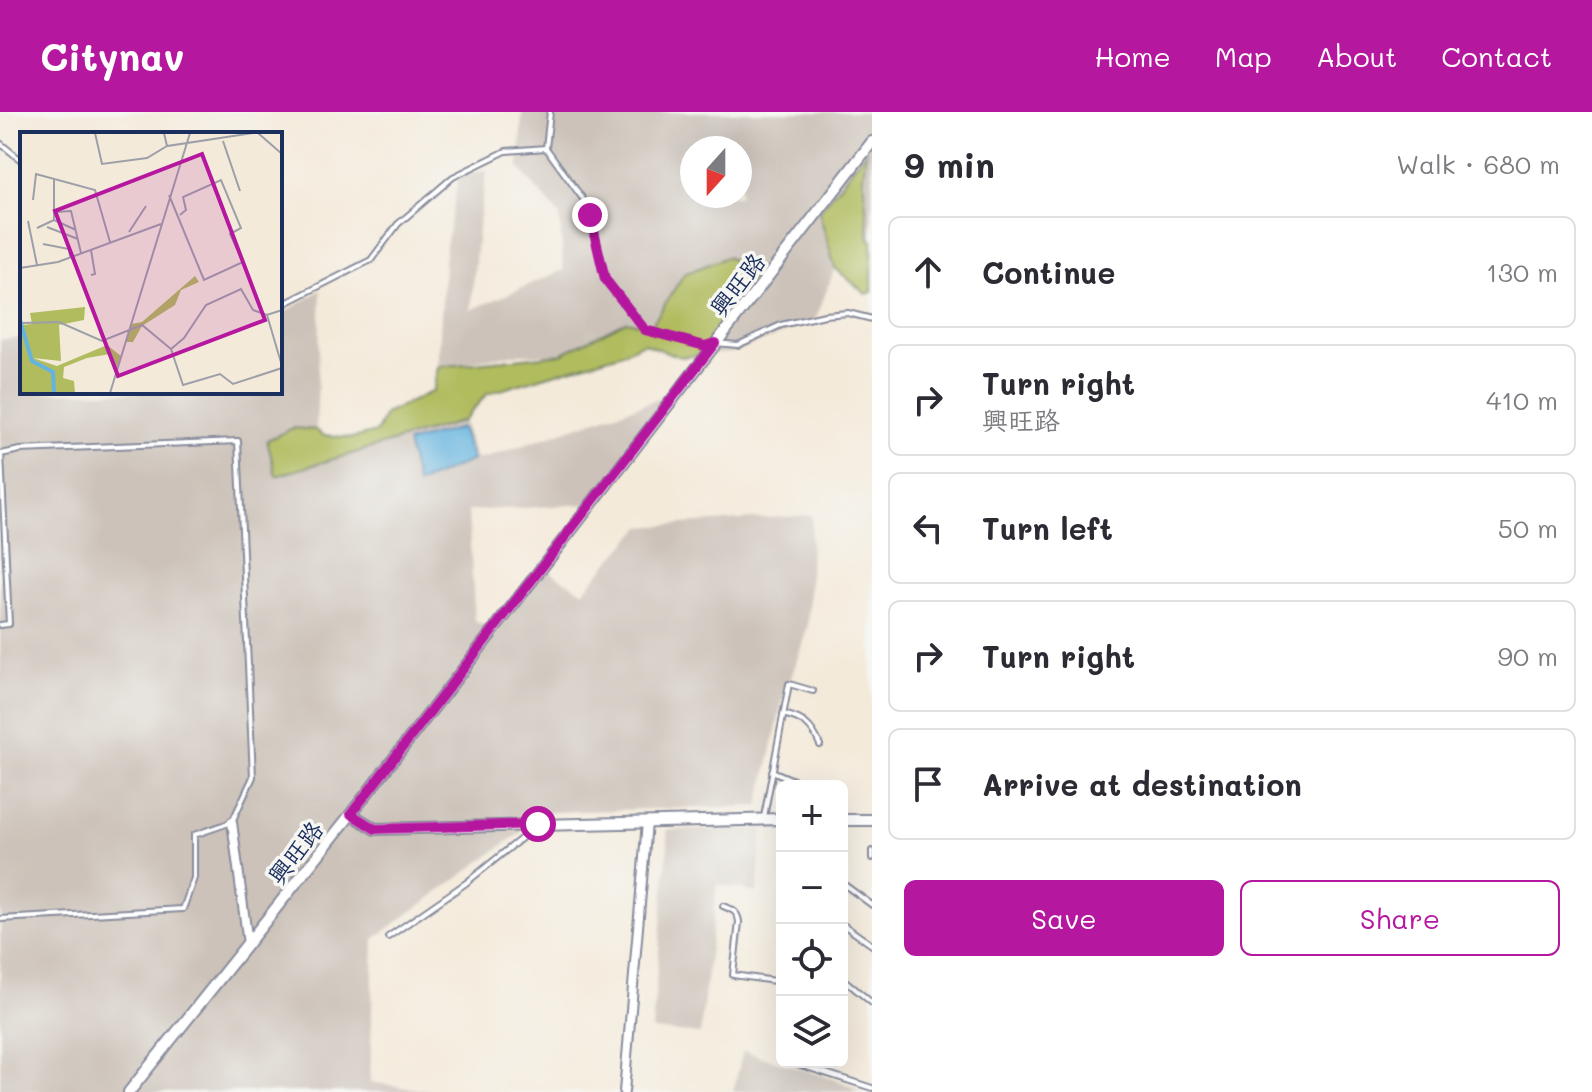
<!DOCTYPE html>
<html lang="en">
<head>
<meta charset="utf-8">
<style>
  body { margin:0; font-family:Mali,"LXGW WenKai TC",sans-serif; background:#f2f2f3; color:#2b2b33 }
  .controls { position:absolute; right:24px; bottom:24px; display:grid; overflow:hidden; border-radius:12px; box-shadow:0 8px 32px #0002 }
  .controls button { width:72px; height:72px; display:grid; place-items:center; padding:0; border:0; border-bottom:2px solid #e1e1e2; background:#fff; color:#2b2b33; font:40px sans-serif }
  .compass { position:absolute; left:680px; top:24px; width:72px; height:72px; border-radius:50%; background:#fff; box-shadow:0 8px 32px #0002; rotate:201deg }
  .stop { position:absolute; width:24px; height:24px; margin:-18px; border:6px solid #b5179e; border-radius:50%; background:#fff }
  .stop.end { background:#b5179e; border-color:#fff; box-shadow:0 2px 8px #0008 }
  .list { margin:0; padding:0; list-style:none }
  h2 { display:flex; justify-content:space-between; align-items:center; height:104px; margin:0; padding:0 32px; font-size:34px }
  h2 small { font-size:26px; font-weight:400; color:#7c7c81 }
  .list li { display:grid; grid-template-columns:52px 1fr auto; gap:24px; align-items:center; box-sizing:border-box; height:112px; margin:0 16px 16px; padding:0 16px; border:2px solid #e1e1e2; border-radius:12px }
  .list b { display:block; font-size:30px; white-space:nowrap }
  .list p { margin:0; font-size:26px; white-space:nowrap; color:#7c7c81 }
  .list em { font-size:26px; font-style:normal; color:#7c7c81 }
  .actions { display:flex; gap:16px; padding:24px 32px }
  .actions a { flex:1; padding:18px 0; border:2px solid #b5179e; border-radius:12px; text-align:center; font-size:28px; color:#b5179e }
  .actions .main { background:#b5179e; color:#fff }
  .icon { flex:none; width:44px; height:44px; fill:none; stroke:currentColor; stroke-width:2; stroke-linecap:round; stroke-linejoin:round }
  .map { position:relative; flex:none; width:872px; height:980px; overflow:hidden }
  header { display:flex; align-items:center; gap:48px; box-sizing:border-box; height:112px; padding:0 40px; background:#b5179e; color:#fff }
  header strong { font-size:38px }
  nav { display:flex; gap:44px; margin-inline-start:auto; font-size:28px }
  main { display:flex }
  aside { flex:1; background:#fff }
  .map>svg:first-child { display:block }
  .industrial { fill:#ccc2b9; fill-rule:evenodd }
  .green { fill:#b1bc5e; stroke:#66765e; stroke-width:2 }
  .water { fill:#65b4df; stroke:#40729e; stroke-width:2 }
  .lines { fill:none; stroke-linecap:round; stroke-linejoin:round }
  .service-casing { stroke:#888c9c; stroke-width:8 }
  .minor-casing { stroke:#888c9c; stroke-width:12 }
  .tertiary-casing { stroke:#888c9c; stroke-width:14 }
  .service { stroke:#fff; stroke-width:4 }
  .minor { stroke:#fff; stroke-width:8 }
  .tertiary { stroke:#fff; stroke-width:10 }
  .route { stroke:#b5179e; stroke-width:10 }
  .labels { text-anchor:middle; dominant-baseline:central; stroke-width:7; stroke-linejoin:round; paint-order:stroke }
  .street-label { font-size:24px; fill:#1b2f5e; stroke:#f6f6f2 }
  .inset-river { fill:none; stroke:#65b4df; stroke-width:4 }
  .inset-road { fill:none; stroke:#9d9fa8; stroke-width:2 }
  .view { fill:#b5179e; fill-opacity:0.15; stroke:#b5179e; stroke-width:4 }
  .inset-edge { fill:none; stroke:#1b2f5e; stroke-width:4 }
</style>
</head>
<body>
<header>
<strong>Citynav</strong>
<nav><a>Home</a><a>Map</a><a>About</a><a>Contact</a></nav>
</header>
<main>
<div class="map">
<svg width="872" height="980" viewBox="0 0 872 980">
  <rect width="100%" height="100%" fill="#f6f6f2"/>
  <filter id="ink" filterUnits="userSpaceOnUse"><feTurbulence type="fractalNoise" baseFrequency=".0125" numOctaves="2"/><feDisplacementMap in="SourceGraphic" scale="16" xChannelSelector="R" yChannelSelector="G"/><feConvolveMatrix kernelMatrix="1 2 1 2 8 2 1 2 1" color-interpolation-filters="sRGB"/></filter>
  <filter id="wash" filterUnits="userSpaceOnUse"><feTurbulence type="fractalNoise" baseFrequency=".006" numOctaves="4" result="noise"/><feDisplacementMap in="SourceGraphic" scale="32" xChannelSelector="R" yChannelSelector="G"/><feGaussianBlur stdDeviation="1.8" result="paint"/><feColorMatrix in="noise" values="0 0 0 0 0 0 0 0 0 0 0 0 0 0 0 0 0 1.4 0 .05"/><feComposite in="paint" operator="in"/></filter>
  <g filter="url(#wash)">
    <rect width="100%" height="100%" fill="#f4eada"/>
    <path class="industrial" d="M522,0H872V128H869L863,63L866,42L819,100L835,156L815,209L732,241L701,243L684,162L651,214L626,209L561,242H515L438,255L445,139L459,64L487,59L478,116L471,198L563,158L560,104L519,56ZM692,36H740V84H692Z
      M321,178L316,318L293,317L276,364L463,309L476,347L486,346L670,283L589,392L468,399L475,509L493,518L540,454L583,479L641,415L812,403L808,514L791,566L787,569L759,694L549,700L374,827L370,970L435,980H0V228L22,225V280H280V203Z
      M763,717L757,781L717,772L700,922L652,918L668,732L667,718Z
      M743,939L844,971L861,980H733Z"/>
    <path class="green" d="M866,39L863,64L869,127L872,128V180L866,182L835,156L819,100Z
      M726,145L766,163L701,243L680,245L643,231L620,242L487,282L463,309L276,364L267,328L293,316L316,318L323,323L352,326L377,320L385,302L433,279L438,255L561,242L626,209L651,214L684,162Z"/>
    <path class="water" d="M461,316L473,348L417,372L407,331Z"/>
  </g>
  <g filter="url(#ink)">
    <g class="lines">
      <defs>
        <path id="service" d="M550,0L546,36L583,87L590,103L605,167L645,218L705,234L715,231L738,233L781,213L825,203L848,201L872,207
          M0,31L22,49
          M280,194L371,148L398,112L453,65L506,39L546,36
          M0,513L9,512L1,342L20,338L238,329L253,665L232,710L194,723V766L183,797L0,807
          M783,602C804,607 812,614 820,633
          M772,659L798,670
          M764,705L789,572L813,579
          M872,739V746
          M842,771L872,793
          M723,794C733,798 738,800 739,810L733,863L782,870
          M842,812L872,833
          M388,825L466,771L533,717
          M842,866L872,891
          M791,950L872,976"/>
        <path id="minor" d="M232,710L248,832
          M624,980L647,710"/>
        <path id="tertiary" d="M351,702L375,717L782,707
          M842,708H872
          M129,980L351,702L872,30"/>
      </defs>
      <use href="#service" class="service-casing"/>
      <use href="#minor" class="minor-casing"/>
      <use href="#tertiary" class="tertiary-casing"/>
      <use href="#service" class="service"/>
      <use href="#minor" class="minor"/>
      <use href="#tertiary" class="tertiary"/>
    </g>
  </g>
  <g class="lines" filter="url(#ink)">
    <path class="route" d="M538,712L375,717L351,702L715,231L705,234L645,218L605,167L590,103"/>
  </g>
  <g class="labels">
    <g class="street-label">
      <text transform="translate(737 172) rotate(-52)">興旺路</text>
      <text transform="translate(295 740) rotate(-52)">興旺路</text>
    </g>
  </g>
  <g transform="translate(20 20)">
    <rect width="262" height="262" fill="#f4eada"/>
    <path d="M175,144L179,150L161,158L155,173L122,194L113,210H105L111,192L122,190ZM65,175L64,188L39,193L41,229L13,226L37,234L87,213L101,224L96,237L90,222L67,226L44,235L43,246L54,249L55,261H0V202L2,193L12,192L10,181Z" fill="#b1bc5e"/>
    <path class="inset-river" d="M0,188L12,229L33,240L34,261"/>
    <path class="inset-road" d="M75,1L82,32L127,26L147,14M144,1L147,14L233,1M238,1L262,22M203,9L220,59M149,63L184,148L223,130L210,102L221,96L201,48L163,65L166,78L160,83M13,68L16,42L75,58L90,110M35,80L51,79L61,121M34,88L56,98M8,89L17,133M27,95L58,107M17,96L34,88V46M109,100L126,74M23,112L49,117L50,125M0,136L38,130L141,92M71,143L75,142L71,118M247,183L262,234M3,191L39,190L82,209L122,193L151,217L163,253L200,242L213,252L262,236M151,217L164,206L186,173L221,157L233,178L247,183L262,178M90,261L170,1"/>
    <path class="view" d="M182,22L245,188L98,244L35,79Z"/>
    <rect width="262" height="262" class="inset-edge"/>
  </g>
</svg>
<div class="controls">
<button>+</button>
<button>−</button>
<button><svg class="icon" aria-label="locate" viewBox="0 0 24 24"><circle cx="12" cy="12" r="6"/><path d="M12 2v4M12 18v4M2 12h4M18 12h4"/></svg></button>
<button><svg class="icon" aria-label="layers" viewBox="0 0 24 24"><path d="M12 4l9 5-9 5-9-5zM3 14l9 5 9-5"/></svg></button>
</div>
<svg class="compass" viewBox="-18 -18 36 36"><path d="M0-13l5 13h-10z" fill="#e53935"/><path d="M0 13l5-13h-10z" fill="#7c7c81"/></svg>
<div class="stop" style="left:538px;top:712px"></div>
<div class="stop end" style="left:590px;top:103px"></div>
</div>
<aside>
<h2>9 min<small>Walk · 680 m</small></h2>
<ul class="list">
<li><svg class="icon" aria-label="ahead" viewBox="0 0 24 24"><path d="M12 20V5M6 11l6-6 6 6"/></svg><div><b>Continue</b></div><em>130 m</em></li>
<li><svg class="icon" aria-label="right" viewBox="0 0 24 24"><path d="M7 20v-9h11M14 6l5 5-5 5"/></svg><div><b>Turn right</b><p>興旺路</p></div><em>410 m</em></li>
<li><svg class="icon" aria-label="left" viewBox="0 0 24 24"><path d="M17 20v-9H6M10 6l-5 5 5 5"/></svg><div><b>Turn left</b></div><em>50 m</em></li>
<li><svg class="icon" aria-label="right" viewBox="0 0 24 24"><path d="M7 20v-9h11M14 6l5 5-5 5"/></svg><div><b>Turn right</b></div><em>90 m</em></li>
<li><svg class="icon" aria-label="arrive" viewBox="0 0 24 24"><path d="M6 21V4h12l-3 4 3 4H6"/></svg><div><b>Arrive at destination</b></div></li>
</ul>
<div class="actions"><a class="main">Save</a><a>Share</a></div>
</aside>
</main>
</body>
</html>
